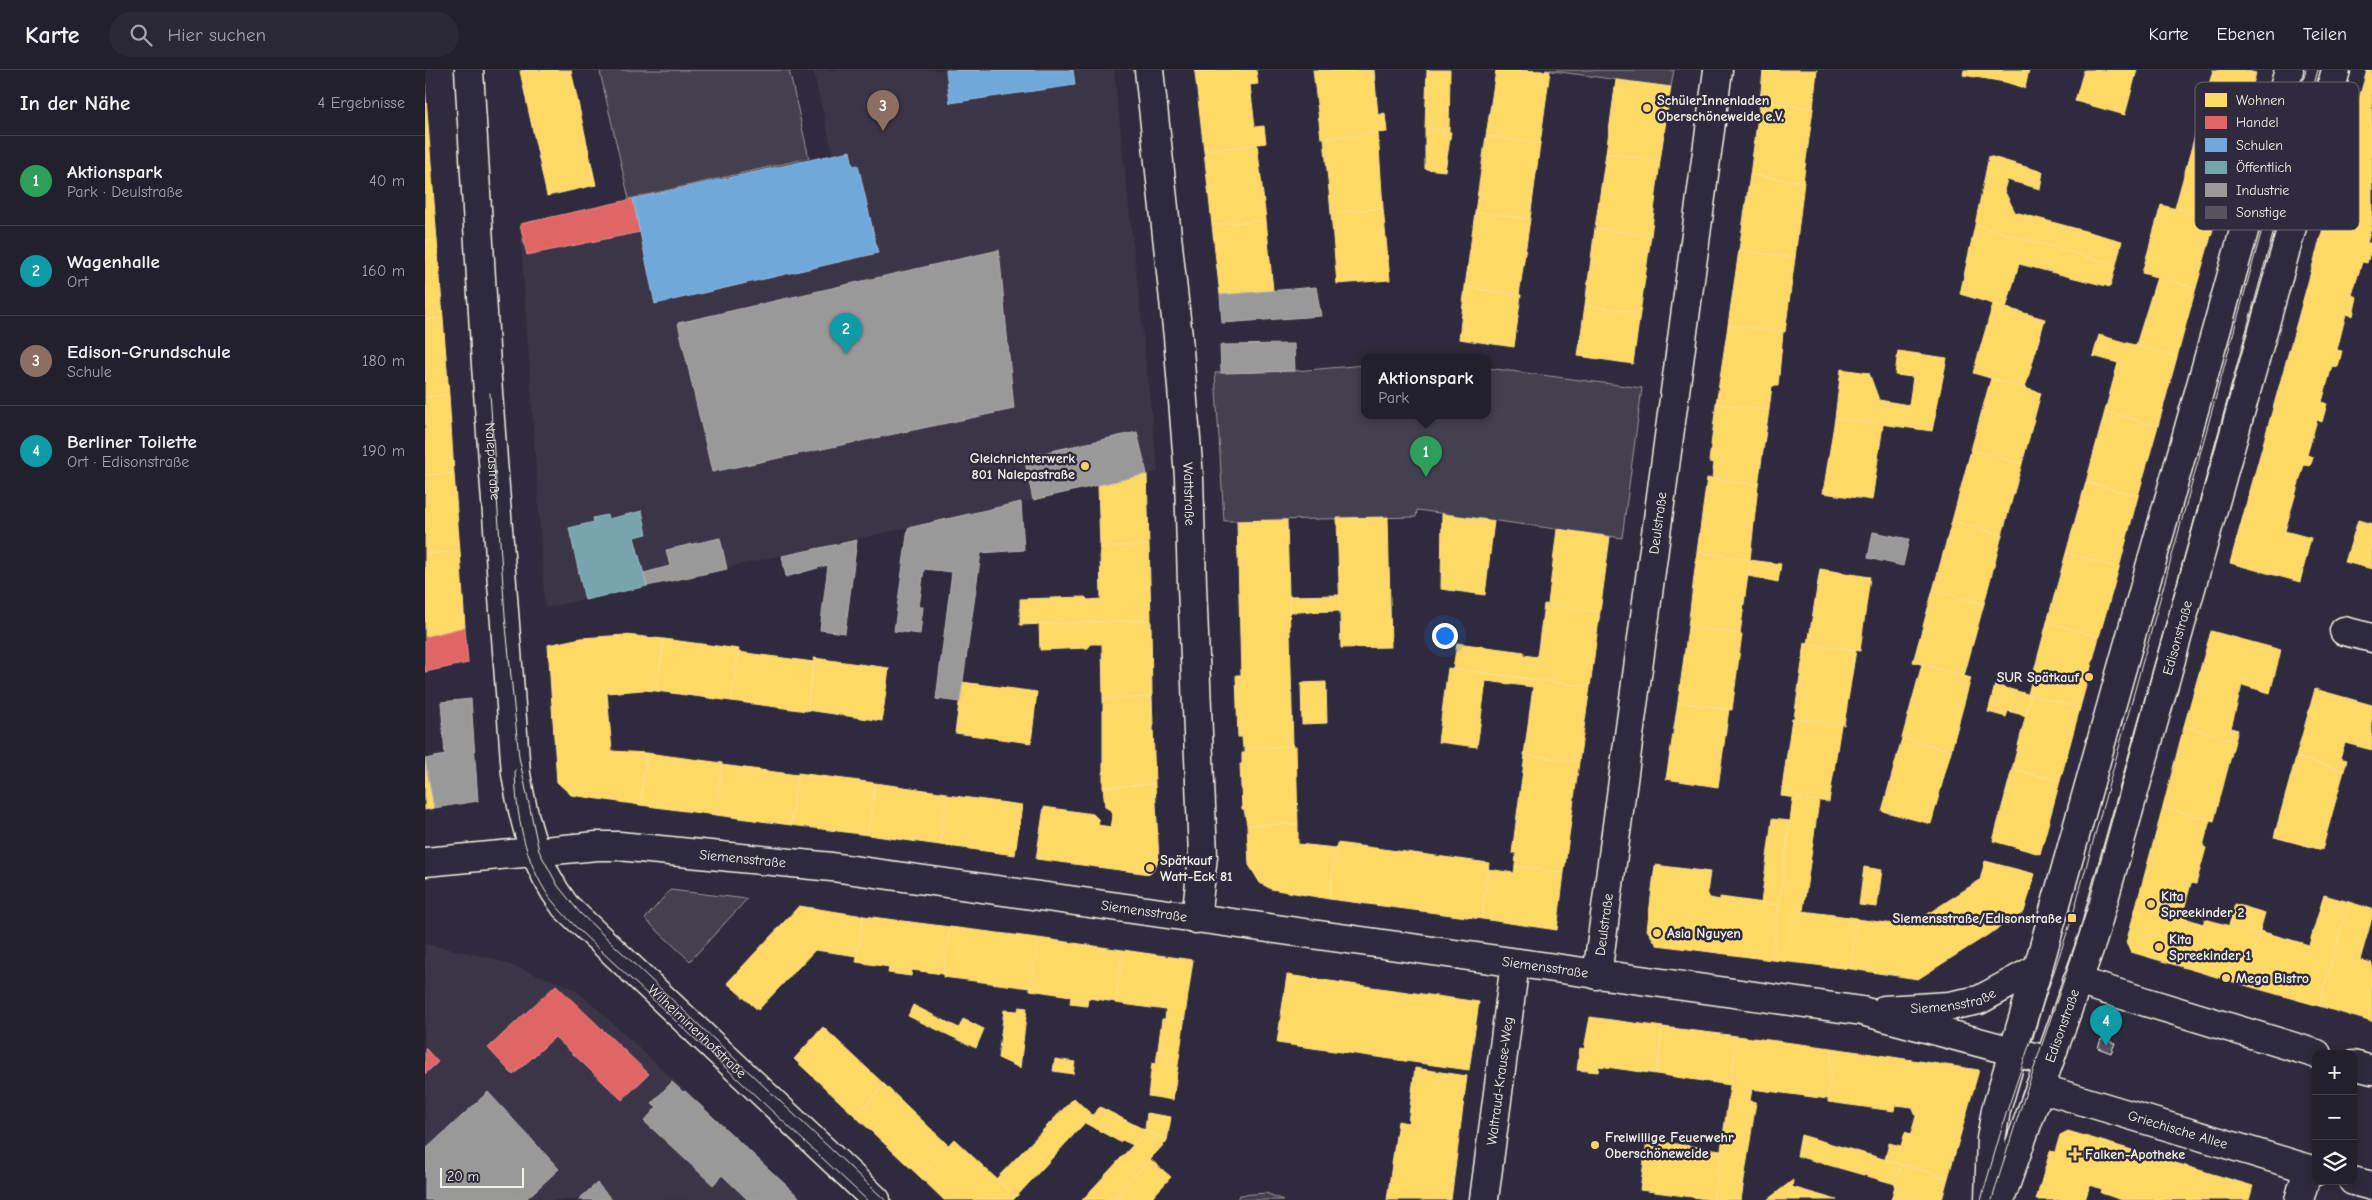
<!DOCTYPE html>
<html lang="de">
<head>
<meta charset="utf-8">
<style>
  body { margin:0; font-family:"Comic Neue",sans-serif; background:#2b2836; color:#f1f3f6 }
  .controls { position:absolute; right:15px; bottom:15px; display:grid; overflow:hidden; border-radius:10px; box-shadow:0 2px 8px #0003 }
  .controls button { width:45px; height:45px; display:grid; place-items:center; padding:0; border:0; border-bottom:1px solid #403e4a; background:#23202e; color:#f1f3f6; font:25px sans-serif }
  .scale { position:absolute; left:15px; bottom:12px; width:84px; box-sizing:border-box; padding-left:5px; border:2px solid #f4f1e8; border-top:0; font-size:14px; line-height:18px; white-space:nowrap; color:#f4f1e8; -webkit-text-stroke:4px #2f2a3d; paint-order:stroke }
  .you { position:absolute; left:1019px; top:565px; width:18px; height:18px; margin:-12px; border:4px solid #fff; border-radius:50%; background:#1a73e8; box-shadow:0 0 0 8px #1a73e833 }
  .badge { display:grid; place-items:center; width:32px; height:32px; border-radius:50%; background:#ea580c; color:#fff; font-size:16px; font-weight:700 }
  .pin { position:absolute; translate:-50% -41px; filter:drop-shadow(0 1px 2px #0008) }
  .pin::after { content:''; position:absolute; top:26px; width:18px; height:15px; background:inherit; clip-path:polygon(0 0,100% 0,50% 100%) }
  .popup { position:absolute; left:936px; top:284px; width:130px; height:65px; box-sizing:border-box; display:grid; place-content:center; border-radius:10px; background:#23202e; filter:drop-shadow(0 1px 4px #0005); font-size:16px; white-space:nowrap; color:#a3a3aa }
  .popup b { font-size:19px; color:#f1f3f6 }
  .popup::after { content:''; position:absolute; left:50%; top:100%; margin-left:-10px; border:10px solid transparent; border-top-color:#23202e }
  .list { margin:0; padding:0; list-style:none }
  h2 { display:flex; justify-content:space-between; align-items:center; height:65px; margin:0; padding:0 20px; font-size:21px }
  h2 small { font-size:16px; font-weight:400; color:#a3a3aa }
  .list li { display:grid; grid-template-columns:32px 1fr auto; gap:15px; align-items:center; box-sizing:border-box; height:90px; padding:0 20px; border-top:1px solid #403e4a }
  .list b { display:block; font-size:19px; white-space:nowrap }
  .list p { margin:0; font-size:16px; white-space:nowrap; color:#a3a3aa }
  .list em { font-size:16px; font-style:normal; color:#a3a3aa }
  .icon { flex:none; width:28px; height:28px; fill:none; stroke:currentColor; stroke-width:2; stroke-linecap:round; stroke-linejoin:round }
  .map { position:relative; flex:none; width:1947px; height:1130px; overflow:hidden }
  header { display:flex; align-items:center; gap:30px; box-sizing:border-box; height:70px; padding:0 25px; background:#23202e; border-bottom:1px solid #403e4a }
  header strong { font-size:24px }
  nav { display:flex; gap:28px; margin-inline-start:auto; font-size:18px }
  .search { width:350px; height:45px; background:#2b2836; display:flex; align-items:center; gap:12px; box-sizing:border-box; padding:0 18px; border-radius:28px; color:#a3a3aa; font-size:19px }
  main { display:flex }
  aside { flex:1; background:#23202e }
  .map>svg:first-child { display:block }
  .built { fill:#3b3647 }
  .green { fill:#454050; stroke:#9c989c }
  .homes { fill:#ffd966; stroke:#fce08d }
  .shops { fill:#e06666; stroke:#e6908d }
  .schools { fill:#6fa8dc; stroke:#97bee0 }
  .public { fill:#76a5af; stroke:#9cbcc0 }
  .industry { fill:#999; stroke:#b4b3b1 }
  .building { fill:#56525f; stroke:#f4f1e8 }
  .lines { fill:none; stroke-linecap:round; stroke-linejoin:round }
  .minor-casing { stroke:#f4f1e8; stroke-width:31 }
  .major-casing { stroke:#f4f1e8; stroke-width:31 }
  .minor { stroke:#2f2a3d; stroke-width:28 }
  .major { stroke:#2f2a3d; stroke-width:28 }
  .tram { stroke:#f4f1e8; stroke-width:1 }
  .poi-dot { fill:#ffd166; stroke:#2f2a3d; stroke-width:2 }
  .labels { text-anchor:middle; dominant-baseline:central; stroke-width:5; stroke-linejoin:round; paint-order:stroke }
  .poi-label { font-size:14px; font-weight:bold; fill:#f4f1e8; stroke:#2f2a3d; text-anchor:start }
  .street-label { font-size:14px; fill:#f4f1e8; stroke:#2f2a3d }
  .key { fill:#2f2a3d; stroke:#6a6670; stroke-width:1 }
  .key-label { font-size:14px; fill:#f4f1e8 }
</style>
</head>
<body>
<header>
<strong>Karte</strong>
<div class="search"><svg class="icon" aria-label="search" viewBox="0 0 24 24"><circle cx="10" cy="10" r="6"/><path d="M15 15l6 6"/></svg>Hier suchen</div>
<nav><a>Karte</a><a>Ebenen</a><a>Teilen</a></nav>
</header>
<main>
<aside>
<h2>In der Nähe<small>4 Ergebnisse</small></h2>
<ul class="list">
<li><span class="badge" style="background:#2e9e5b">1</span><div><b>Aktionspark</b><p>Park · Deulstraße</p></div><em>40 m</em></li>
<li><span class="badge" style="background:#0f9aa8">2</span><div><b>Wagenhalle</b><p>Ort</p></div><em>160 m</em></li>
<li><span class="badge" style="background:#8d6e63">3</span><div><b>Edison-Grundschule</b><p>Schule</p></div><em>180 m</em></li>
<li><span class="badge" style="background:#0f9aa8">4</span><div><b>Berliner Toilette</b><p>Ort · Edisonstraße</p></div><em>190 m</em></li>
</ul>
</aside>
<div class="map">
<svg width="1947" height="1130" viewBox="0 0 1947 1130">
  <rect width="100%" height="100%" fill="#2f2a3d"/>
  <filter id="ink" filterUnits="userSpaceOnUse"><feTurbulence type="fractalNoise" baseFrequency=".02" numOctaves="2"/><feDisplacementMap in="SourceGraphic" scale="10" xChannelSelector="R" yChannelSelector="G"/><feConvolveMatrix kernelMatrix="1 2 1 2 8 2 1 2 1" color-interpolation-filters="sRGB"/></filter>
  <g filter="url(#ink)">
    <path class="built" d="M388,0H689L733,402L120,538L95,154L408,85Z
      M0,874L66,888L146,917L166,933L377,1130H0Z"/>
    <path class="green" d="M181,0H364L384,88L204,129L175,2Z
      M1120,0H1249L1246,17Z
      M940,295V346H1062V298L1217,318L1197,468L992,440L991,447L799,451L790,303L870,301Z
      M245,820L322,829L265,891L220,849Z
      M841,1123L858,1130H811L815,1125Z"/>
    <path class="homes" d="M100,0H146L171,115L122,126L95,1Z
      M769,0H793L770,3Z
      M793,0H831L833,14L825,15L830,57L839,56L841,73L779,81L770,3Z
      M888,0H949L953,45L960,43L962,62L896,68Z
      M1002,0H1025L1024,61L1000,58Z
      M1071,0L1125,1L1115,74L1061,66Z
      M1338,0H1392L1388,39L1335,31Z
      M1539,0H1604L1600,18L1580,12L1538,5Z
      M1659,0H1712L1700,45L1650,31Z
      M1788,0H1819L1831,3L1811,77L1770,65Z
      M1942,0H1947V155L1942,173H1947V176L1942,193L1937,192L1927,225L1932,227L1928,246L1921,244L1912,280L1917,281L1913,297L1907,296L1897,332L1902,334L1897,352L1892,350L1882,385L1888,387L1885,396L1879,395L1860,461L1886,468L1875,512L1805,493Z
      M1191,10L1246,17L1235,91L1181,83Z
      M0,14L6,93H0Z
      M1335,31L1388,39L1378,112L1325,105Z
      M1000,58L1026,62L1020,101L1000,99Z
      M953,63L958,138L906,143L899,68Z
      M1770,65L1811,77L1791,149L1750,138Z
      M1061,66L1115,74L1105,149L1050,142Z
      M832,74L841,150L787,155L779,81Z
      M1181,83L1235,91L1226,166L1170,158Z
      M1564,86L1618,102L1615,119L1582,110L1579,120L1590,142L1697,171L1691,195L1550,155Z
      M0,93H6L12,170L0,171Z
      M1325,105L1379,112L1370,188L1314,180Z
      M1736,135L1791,149L1771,218L1717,203Z
      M958,138L965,210L912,214L906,143Z
      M1050,142L1105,149L1094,225L1040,217Z
      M841,150L848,220L795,225L787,155Z
      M1550,155L1691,195L1685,217L1594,194L1581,238L1535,224Z
      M1170,158L1226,166L1215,243L1160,235Z
      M12,170L18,248L0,249V171Z
      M1314,180L1370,188L1360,262L1303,255Z
      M1732,207L1771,218L1752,287L1711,275Z
      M1040,217L1096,225L1089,277L1034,269Z
      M1568,234L1620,249L1600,318L1548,303Z
      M1160,235L1215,243L1208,294L1153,286Z
      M18,248L24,325L0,327V249Z
      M1303,255L1358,262L1353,316H1347L1344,340L1291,334Z
      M1674,265L1752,287L1733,356L1680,341L1693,293L1668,286Z
      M1473,281L1522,288L1507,361L1410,348L1416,299L1444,303L1454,330L1484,335L1488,307L1470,305Z
      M1566,308L1616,323L1597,394L1546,380Z
      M24,325L29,403L0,405V327Z
      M1291,334L1344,340L1333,415L1287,409L1289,393L1284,392Z
      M1680,341L1733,356L1713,426L1661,412Z
      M1410,348L1458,355L1447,430L1398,423Z
      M1546,380L1597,394L1577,465L1527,451Z
      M29,403L35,481L0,484V405Z
      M722,404L724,475L675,477L673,415Z
      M1282,408L1333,415L1325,490L1272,482Z
      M1661,412L1713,426L1694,498L1641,483Z
      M1017,444L1069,451L1060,525L1016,519Z
      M963,447L966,577L916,578L912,448Z
      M862,450L868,676L818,678L817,667H813L811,605H816L812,451Z
      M1933,450L1947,454V499L1920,492Z
      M1527,451L1577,465L1559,534L1508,520Z
      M1132,459L1185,467L1175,542L1123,534Z
      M724,475L726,550L595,555V529L660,527L663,530L676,529L675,477Z
      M35,481L40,557L0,567V484Z
      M1272,482L1325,490L1315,564L1263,557Z
      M1641,483L1694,498L1674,567L1622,552Z
      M1325,490L1356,494L1353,512L1323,506Z
      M1395,499L1445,507L1435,581L1383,574Z
      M1508,520L1559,534L1539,606L1488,592Z
      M914,525L915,541L864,542V526Z
      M1119,534L1175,542L1165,617L1028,599L1032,573L1099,582V585L1112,587Z
      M726,550L727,627L678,629L677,574H666L663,578L615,580L614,554Z
      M1622,552L1674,567L1655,638L1603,624Z
      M1263,557L1317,564L1307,640L1253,632Z
      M1786,561L1856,580L1845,623L1817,615L1806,658L1813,660L1810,671L1759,656Z
      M201,565L239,569L231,621L218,620L182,623L187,681L222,683L215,735L146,725L132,712L123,575L156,568Z
      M239,569L314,579L306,631L231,621Z
      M1380,573L1431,580L1419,655L1369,648Z
      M313,582L389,592L382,641L306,631Z
      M389,588L464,598L457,651L382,640Z
      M1497,594L1546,608L1526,681L1477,668Z
      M1023,598L1165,617L1154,692L1099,685L1108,617L1061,611L1052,677L1013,672Z
      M537,612L612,622L606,673L530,663Z
      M901,612L902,653L877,654L876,613Z
      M1570,615L1606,625L1601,646L1583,641L1581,647L1563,642Z
      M1890,619L1947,635V680L1920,673L1915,688L1922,690L1919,701L1871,687Z
      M1606,625L1655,638L1635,711L1587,699Z
      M727,627L730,714L678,717V629Z
      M1253,632L1304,639L1293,717L1241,709Z
      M1367,648L1416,655L1404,732L1356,726Z
      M1759,656L1810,671L1789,751L1738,737Z
      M1477,668L1526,681L1506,754L1457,741Z
      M871,676L873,754L822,755L819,739H817L815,694H817V683H820V678Z
      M222,683L297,693L291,745L215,735Z
      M1100,685L1154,692L1139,803L1090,796L1091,783H1087Z
      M1871,687L1919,701L1897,780L1849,767Z
      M0,690L9,738L0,740Z
      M297,695L373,705L366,755L291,745Z
      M1587,699L1635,711L1615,784L1568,771Z
      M373,703L450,713L443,765L366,755Z
      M450,713L522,723L515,775L443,765Z
      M730,714L734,791L725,804L611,789L619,737L668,744L674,750L673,755L686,757L687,741L680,737L678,717Z
      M522,725L597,735L590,785L515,775Z
      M1368,728L1394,731L1378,841L1432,848L1426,899L1347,890Z
      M1738,737L1785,750L1778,776L1781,778L1771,814L1766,813L1758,844L1763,849L1778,854L1780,849L1834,864L1819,915L1706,882L1701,873Z
      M1347,749L1365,751L1354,835L1336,833Z
      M873,754V774L911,778L904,829L846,819L835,813L824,795L822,755Z
      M912,773L1064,793L1057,849L904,829Z
      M1560,791L1610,804L1599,842L1493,909L1426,899L1432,849L1484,856L1555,810Z
      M1230,795L1285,802L1282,823L1285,828L1295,830V827L1354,835L1347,890L1232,875L1222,860Z
      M1090,796L1139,803L1132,860L1057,849L1063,799L1089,803Z
      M1439,797L1457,800L1452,837L1434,835Z
      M1899,825L1924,832L1894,936L1819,915L1835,861L1884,875Z
      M1924,832L1947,839V848L1935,890L1947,893V952L1894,936Z
      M1810,834L1840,843L1834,864L1804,855Z
      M374,836L439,846L432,886L390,880L333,940L302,913Z
      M439,846L525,857L518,904L487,900L486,906L463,903L464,897L431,892Z
      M525,857L613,868L605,918L518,907Z
      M613,868L698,880L691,932L663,928L662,936L645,934L646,926L605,920Z
      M698,880L768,890L748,1030L723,1026L727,993L731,994L737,949H740L741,940L690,933Z
      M862,905L1054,932L1044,1000L852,973Z
      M488,935L534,958L538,949L559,959L551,978L483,946Z
      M594,937L602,938L595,998L573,988L579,940L593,941Z
      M1165,947L1238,957L1231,1004L1174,996L1173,1002L1152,1000L1155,978L1159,979Z
      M398,957L460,1015L430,1046L369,989Z
      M1238,957L1312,966L1305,1015L1231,1004Z
      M1312,966L1407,978L1403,1029L1327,1019L1325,1031L1331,1032L1316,1130H1289Z
      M1407,978L1554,1000L1523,1108L1460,1090L1464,1073L1476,1076L1480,1062L1486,1064L1491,1046L1487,1037L1470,1035L1469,1041L1403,1032Z
      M630,989L650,992L648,1004L628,1001Z
      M990,998L1042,1006L1026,1130H962L973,1051L983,1053Z
      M460,1015L523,1075L494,1106L430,1046Z
      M649,1028L667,1045L591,1127L571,1109Z
      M675,1037L720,1060H722L708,1075L697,1070L695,1072L660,1053Z
      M722,1043L746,1047L742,1071L720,1060Z
      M722,1060L742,1071L687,1130H657Z
      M1643,1061L1828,1116L1824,1130H1697L1676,1123L1677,1119L1665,1115L1660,1130H1611L1625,1081L1630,1082L1635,1065Z
      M1376,1065L1476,1094L1470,1114L1372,1086Z
      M529,1069L591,1127L588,1130H519L494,1106Z
      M1222,1070L1296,1080L1289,1130L1215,1120Z
      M725,1089L746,1107L725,1130H698L692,1125Z
      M1476,1094L1523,1108L1517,1130H1466Z
      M1368,1110L1366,1130H1342Z
      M1367,1117L1412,1130H1366Z
      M692,1125L698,1130H687Z"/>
    <path class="shops" d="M208,129L215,162L102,185L95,154Z
      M40,557L43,593L0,602V567Z
      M131,915L224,1004L197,1030L130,967L88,1005L63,978Z
      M0,978L13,992L0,1004Z"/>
    <path class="schools" d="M521,0H648L650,15L525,33Z
      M425,81L428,96L433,95L453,183L230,234L208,129Z"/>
    <path class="public" d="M217,441L222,464L209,467L222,516L160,530L144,458L169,452L168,448L182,445L183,449Z"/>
    <path class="industry" d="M574,180L589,339L287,402L253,253Z
      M891,217L896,246L797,253L795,225Z
      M869,274L870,301L796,303L795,275Z
      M712,362L722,404L608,430L599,387Z
      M596,432L599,480L556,483L535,632L511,629L527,502L499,499L494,537H498L495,564L469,561L483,458Z
      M1448,462L1484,469L1478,496L1443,488Z
      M295,468L302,499L222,516L219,503L245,496L241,480Z
      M432,470L420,563L395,560L403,495L361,507L357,486Z
      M46,629L53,731L9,738L0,689L20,685L16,632Z
      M247,1012L258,1022L260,1021L377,1130H323L297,1105L288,1115L219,1051L232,1037L227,1033Z
      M63,1022L134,1099L100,1130H0V1080Z
      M172,1113L187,1130H153Z"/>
    <path class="building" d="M1676,969L1690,973L1686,983L1673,978Z"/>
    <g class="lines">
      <defs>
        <g id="minor">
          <path id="s1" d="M44,0L61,295L91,704C99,753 110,796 140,836L451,1130"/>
          <path id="s2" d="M724,0L753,267L764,407L767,515L778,786L771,849"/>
          <path d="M1919,561L1947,568"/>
          <path id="s3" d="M1172,905L1293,0"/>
          <path d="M1652,911L1892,984"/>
          <path d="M1928,995L1947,1000"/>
          <path id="s4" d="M1615,1018L1891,1101"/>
          <path d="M1928,1111L1947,1116"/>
          <path id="s5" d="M1059,1129L1090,893"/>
          <path d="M1874,1130L1883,1099"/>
        </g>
        <g id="major">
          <path id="s6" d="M0,792L172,776H194L407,797L1437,941L1624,991"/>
          <path id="s7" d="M1459,940L1524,936L1554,930L1613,898"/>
          <path d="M1564,1130L1566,1069L1571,1040L1613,898L1864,0"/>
          <path id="s8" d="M1575,1130L1668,868L1911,0"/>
        </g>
      </defs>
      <use href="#minor" class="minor-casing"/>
      <use href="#major" class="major-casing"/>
      <use href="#minor" class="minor"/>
      <use href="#major" class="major"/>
      <path class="tram" d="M65,323L80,546L94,687L114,781L133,816L155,843L460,1130
        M90,700C91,744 99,791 125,828C135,841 147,853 159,865L442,1130
        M1556,1130L1581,1044L1647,848L1881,0
        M1567,1130C1596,1030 1633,932 1664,833L1893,0"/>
    </g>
  </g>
  <g class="poi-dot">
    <circle cx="1222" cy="38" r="5"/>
    <circle cx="660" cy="396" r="5"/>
    <circle cx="1664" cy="607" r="5"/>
    <circle cx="725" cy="798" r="5"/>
    <circle cx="1726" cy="834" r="5"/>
    <rect x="1642" y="843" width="10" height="10" rx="2.5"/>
    <circle cx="1232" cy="863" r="5"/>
    <circle cx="1734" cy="877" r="5"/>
    <circle cx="1801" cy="908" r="5"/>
    <circle cx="1170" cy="1075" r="5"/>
    <path d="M1647.5 1076.5h5v5h5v5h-5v5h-5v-5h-5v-5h5z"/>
  </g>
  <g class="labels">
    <g class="poi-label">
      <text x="1232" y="30">SchülerInnenladen<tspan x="1232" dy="16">Oberschöneweide e.V.</tspan></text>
      <text x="650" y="388" text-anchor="end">Gleichrichterwerk<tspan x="650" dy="16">801 Nalepastraße</tspan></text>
      <text x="1654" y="607" text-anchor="end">SUR Spätkauf</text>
      <text x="735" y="790">Spätkauf<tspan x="735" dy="16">Watt-Eck 81</tspan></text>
      <text x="1736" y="826">Kita<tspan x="1736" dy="16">Spreekinder 2</tspan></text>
      <text x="1637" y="848" text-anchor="end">Siemensstraße/Edisonstraße</text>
      <text x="1242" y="863">Asia Nguyen</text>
      <text x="1744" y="869">Kita<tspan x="1744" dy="16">Spreekinder 1</tspan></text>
      <text x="1811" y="908">Mega Bistro</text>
      <text x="1180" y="1067">Freiwillige Feuerwehr<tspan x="1180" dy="16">Oberschöneweide</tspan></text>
      <text x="1660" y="1084">Falken-Apotheke</text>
    </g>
    <g class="street-label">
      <text stroke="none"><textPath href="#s1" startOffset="392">Nalepastraße</textPath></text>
      <text stroke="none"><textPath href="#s2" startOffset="426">Wattstraße</textPath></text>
      <text stroke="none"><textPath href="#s3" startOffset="456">Deulstraße</textPath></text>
      <text stroke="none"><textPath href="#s8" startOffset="590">Edisonstraße</textPath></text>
      <text stroke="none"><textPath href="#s6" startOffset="319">Siemensstraße</textPath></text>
      <text stroke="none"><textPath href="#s6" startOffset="724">Siemensstraße</textPath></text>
      <text stroke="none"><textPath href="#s3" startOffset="51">Deulstraße</textPath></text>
      <text stroke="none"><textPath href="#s6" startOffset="1129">Siemensstraße</textPath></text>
      <text stroke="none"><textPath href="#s7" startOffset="70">Siemensstraße</textPath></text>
      <text stroke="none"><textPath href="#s8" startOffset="185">Edisonstraße</textPath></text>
      <text stroke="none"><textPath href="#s1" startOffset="1030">Wilhelminenhofstraße</textPath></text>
      <text stroke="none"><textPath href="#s5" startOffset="119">Waltraud-Krause-Weg</textPath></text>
      <text stroke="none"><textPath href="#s4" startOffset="144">Griechische Allee</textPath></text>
    </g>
  </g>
  <rect x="1770" y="12" width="164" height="148" rx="8" class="key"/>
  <rect x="1780" y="23" width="22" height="14" fill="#ffd966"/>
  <rect x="1780" y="46" width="22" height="13" fill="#e06666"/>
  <rect x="1780" y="68" width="22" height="14" fill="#6fa8dc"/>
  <rect x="1780" y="91" width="22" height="13" fill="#76a5af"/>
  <rect x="1780" y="113" width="22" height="14" fill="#999"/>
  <rect x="1780" y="136" width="22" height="13" fill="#56525f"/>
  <g class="key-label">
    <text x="1811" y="35">Wohnen</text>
    <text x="1811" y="57">Handel</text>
    <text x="1811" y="80">Schulen</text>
    <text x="1811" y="102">Öffentlich</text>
    <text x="1811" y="125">Industrie</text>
    <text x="1811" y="147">Sonstige</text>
  </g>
</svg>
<div class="controls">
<button>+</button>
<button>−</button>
<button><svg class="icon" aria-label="layers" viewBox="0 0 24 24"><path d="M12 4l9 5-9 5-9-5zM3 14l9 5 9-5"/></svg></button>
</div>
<div class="scale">20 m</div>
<div class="you"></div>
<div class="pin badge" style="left:1001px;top:407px;background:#2e9e5b">1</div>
<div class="popup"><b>Aktionspark</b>Park</div>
<div class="pin badge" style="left:421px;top:284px;background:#0f9aa8">2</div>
<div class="pin badge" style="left:458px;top:61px;background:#8d6e63">3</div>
<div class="pin badge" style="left:1681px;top:976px;background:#0f9aa8">4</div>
</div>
</main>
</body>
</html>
